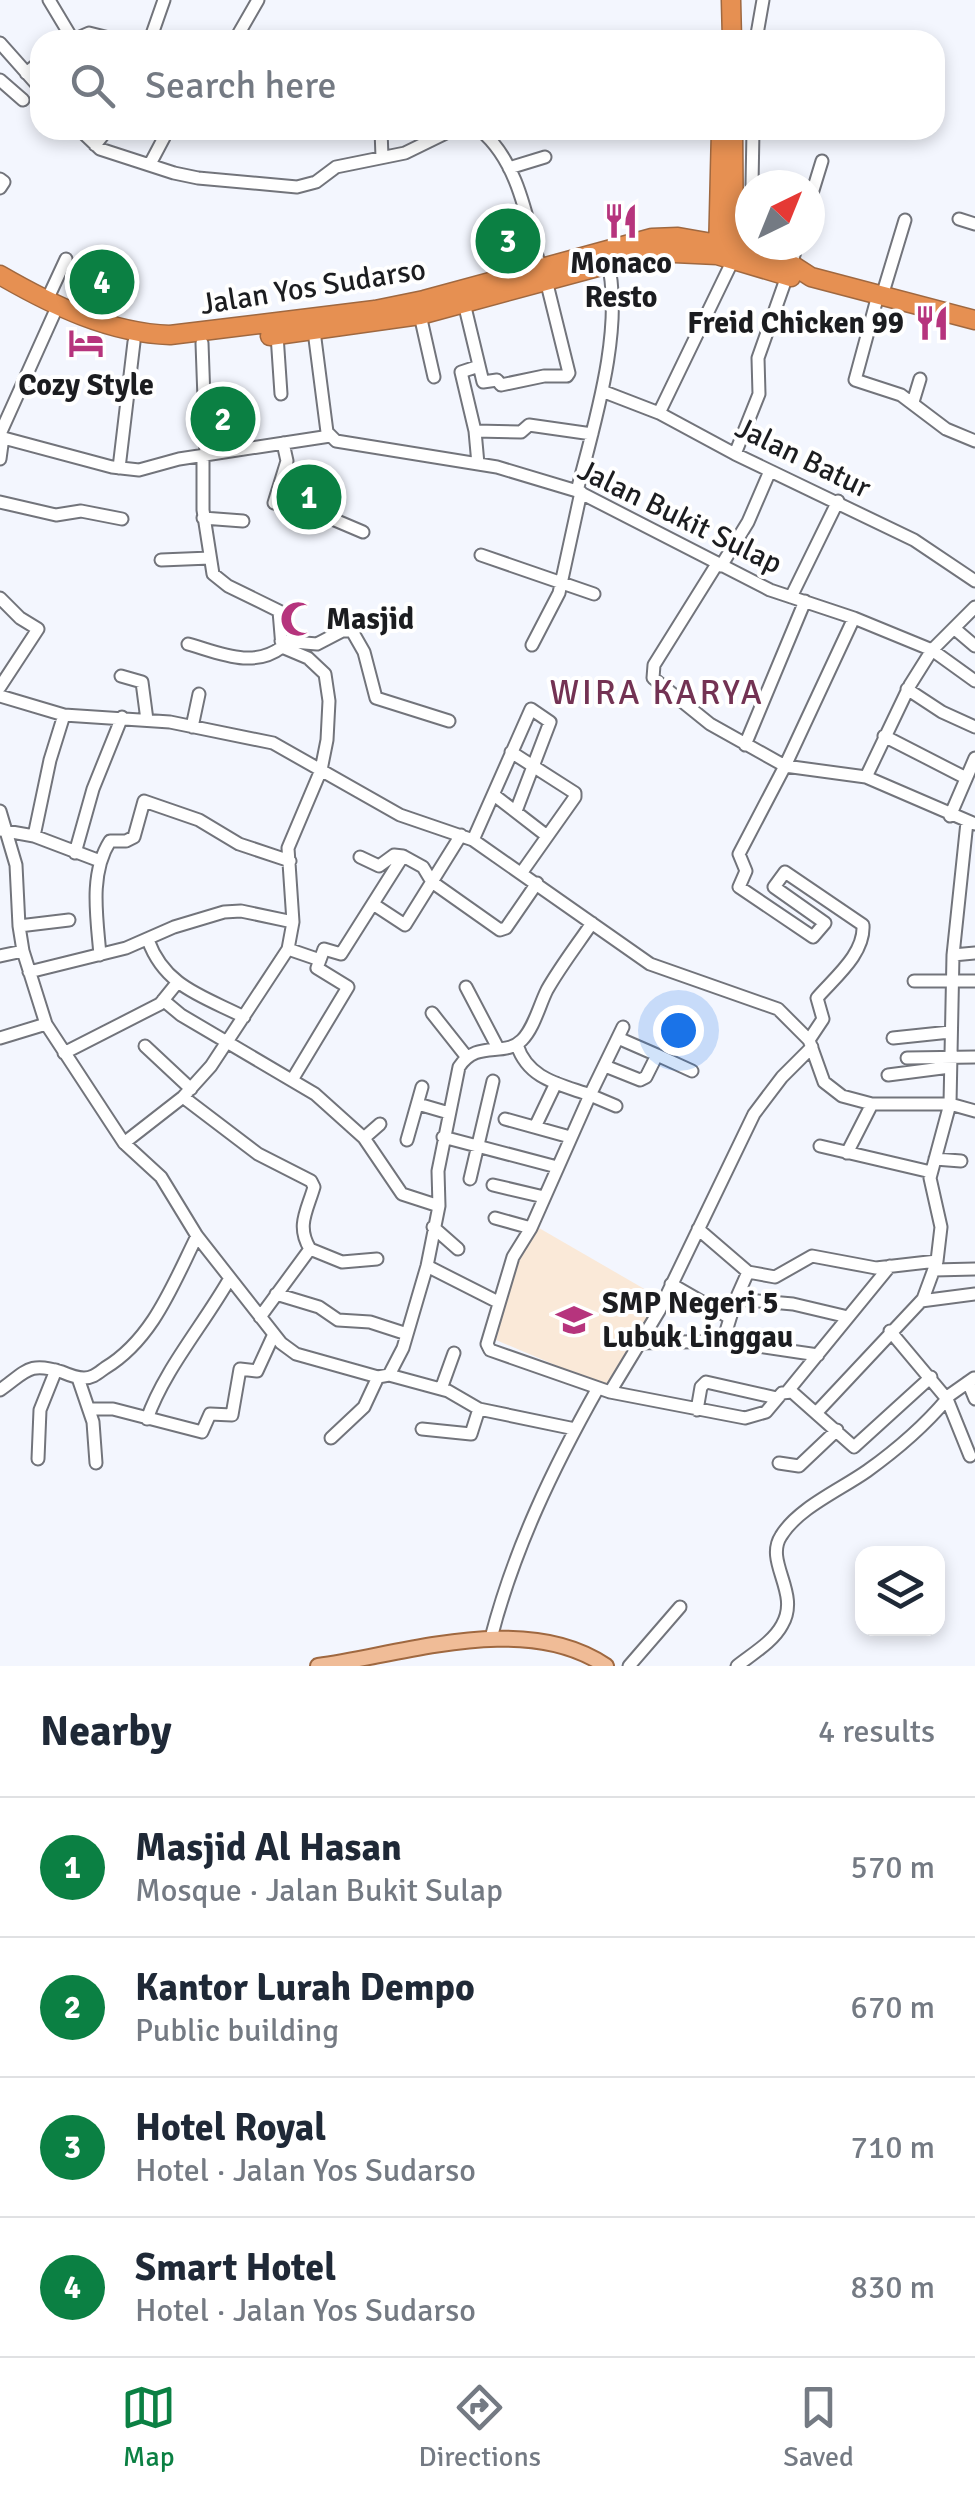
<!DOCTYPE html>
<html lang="en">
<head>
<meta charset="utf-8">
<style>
  body { margin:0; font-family:Signika,sans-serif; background:#f2f2f3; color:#1f2937 }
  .controls { position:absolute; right:30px; bottom:30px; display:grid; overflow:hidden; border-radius:20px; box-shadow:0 5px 15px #0003 }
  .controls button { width:90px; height:90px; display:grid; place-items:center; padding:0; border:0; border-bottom:2px solid #e0e1e3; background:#fff; color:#1f2937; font:50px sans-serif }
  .compass { position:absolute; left:735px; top:170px; width:90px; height:90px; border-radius:50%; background:#fff; box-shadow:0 5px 15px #0003; rotate:43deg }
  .you { position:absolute; left:678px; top:1030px; width:35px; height:35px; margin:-25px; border:8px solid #fff; border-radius:50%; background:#1a73e8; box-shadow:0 0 0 15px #1a73e833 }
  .badge { display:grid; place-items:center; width:65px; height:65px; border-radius:50%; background:#0b8043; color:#fff; font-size:32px; font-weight:700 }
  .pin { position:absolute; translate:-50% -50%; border:5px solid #fff; box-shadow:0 2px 10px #0006 }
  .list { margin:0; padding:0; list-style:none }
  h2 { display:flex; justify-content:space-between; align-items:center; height:130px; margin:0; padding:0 40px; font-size:42px }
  h2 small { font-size:32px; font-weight:400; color:#747a83 }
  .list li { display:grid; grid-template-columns:65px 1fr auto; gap:30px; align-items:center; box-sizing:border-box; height:140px; padding:0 40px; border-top:2px solid #e0e1e3 }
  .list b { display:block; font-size:38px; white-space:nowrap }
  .list p { margin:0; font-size:32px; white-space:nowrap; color:#747a83 }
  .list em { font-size:32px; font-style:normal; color:#747a83 }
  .icon { flex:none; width:55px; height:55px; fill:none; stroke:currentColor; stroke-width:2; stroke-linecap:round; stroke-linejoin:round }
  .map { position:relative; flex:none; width:975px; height:1666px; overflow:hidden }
  .search { position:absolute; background:#fff; box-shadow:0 5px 15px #0003; left:30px; right:30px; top:30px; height:110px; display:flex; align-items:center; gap:25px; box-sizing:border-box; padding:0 35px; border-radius:30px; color:#747a83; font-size:38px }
  .sheet { height:690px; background:#fff }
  nav { display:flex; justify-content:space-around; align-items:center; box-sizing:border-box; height:140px; border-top:2px solid #e0e1e3; background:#fff; font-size:28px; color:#747a83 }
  nav a { display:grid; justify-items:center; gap:5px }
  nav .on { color:#0b8043 }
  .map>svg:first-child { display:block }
  .education { fill:#fae9d8 }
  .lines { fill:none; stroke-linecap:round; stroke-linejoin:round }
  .minor-casing { stroke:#72747b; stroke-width:15 }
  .major-casing { stroke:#9f6840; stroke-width:18 }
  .highway-casing { stroke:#9f6840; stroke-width:21 }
  .minor { stroke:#fff; stroke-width:11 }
  .major { stroke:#f0bc97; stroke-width:14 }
  .highway { stroke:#e69052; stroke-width:18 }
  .labels { text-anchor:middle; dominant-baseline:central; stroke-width:8; stroke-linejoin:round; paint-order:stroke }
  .poi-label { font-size:30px; font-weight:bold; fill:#1c1d20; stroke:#fff }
  .street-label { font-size:30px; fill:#1c1d20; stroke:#fff }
  .quarter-label { font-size:35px; letter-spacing:2.5px; fill:#733253; stroke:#fff }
</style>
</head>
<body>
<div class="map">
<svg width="975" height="1666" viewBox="0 0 975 1666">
  <rect width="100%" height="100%" fill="#f3f6fe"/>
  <path class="education" d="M539,1228L660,1298L605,1386L496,1340L517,1262Z"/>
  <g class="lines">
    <defs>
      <path id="minor" d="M49,0L73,40
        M73,40L89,33L117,40
        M150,40L164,0
        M235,40L258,0
        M756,40L763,0
        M0,43L40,88
        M26,73L40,62
        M0,80L23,100
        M80,130L100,149L174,173L198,178L297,187L316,182L336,167L405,153L452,130
        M381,130L382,157
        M480,130C519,162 527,220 540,267
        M95,145L107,130
        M150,164L168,130
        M509,168L545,157
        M0,179L4,182L0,188
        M752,185L753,130
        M810,200L822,161
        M959,219L975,224
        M746,250L750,208
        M791,265L797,245
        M878,295L855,380L901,395L946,429L975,441
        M882,296L905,220
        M47,300L66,259
        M464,303L483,382L497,380L501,385L544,376H567L569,373L546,280
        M420,315L434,377
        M314,331L327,432L336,441L497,467L577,491L770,590L854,618L932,650L975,681
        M277,335L281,394
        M202,343L206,455
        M602,391L659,413L735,454L914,540L975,581
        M913,402L920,379
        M204,409L236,412L240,449
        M659,413L733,260
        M475,431L521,432L529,425L592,434
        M0,434L54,314
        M0,437L112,467L139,470L179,459L330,436
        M283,443L287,461L274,503L330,518L363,532
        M735,454L759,394L758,358L787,276
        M203,455V510L213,574L228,586L279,611L282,647
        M0,459L3,437
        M478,464L475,431L461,372L479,366
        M119,468L134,342
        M577,491C594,425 625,326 607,259
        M0,502L56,515L81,511L122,519
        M203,518L243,521
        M481,555L594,594
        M161,560L210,558
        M717,564L654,665L653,678L710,724L785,766L866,777L975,824
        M721,566L748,522L770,471
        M791,597L838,501
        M0,598L20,618L38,629L0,687
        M955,629L975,646
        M281,641L317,644L342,631H352L364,652L376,698L449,721
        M188,644C220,653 253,669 282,647
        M532,645L559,593L581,492
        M121,676L142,682L147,720
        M907,689L942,712L975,727
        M0,696L64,715L170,722L273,743L400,815L473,840L650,964L778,1009L809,1040L824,1082L842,1096L872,1104H950L975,1111
        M192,727L199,694
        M884,736L966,778
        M745,745L805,601
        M511,752L575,793V797L522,872
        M866,777L910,685L932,650L975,607
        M494,795L547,836
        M0,811L16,865L19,926L23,951L46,1024L124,1143L161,1177L197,1236L281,1343L296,1354L378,1377L389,1375L448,1391L479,1409L575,1429
        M950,816L975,758
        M0,830L34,836L100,861
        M34,836L50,760L64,715
        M473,840L531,709L550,722L516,811
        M75,853L93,789L122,717
        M360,857L379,866L394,855L403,856
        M373,904L405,925L461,835
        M19,926L69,920
        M148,940C165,987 203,996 244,1017
        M288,949L320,960
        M100,955C97,918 89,874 110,841H126L134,837L144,801L199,820L239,844L290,861
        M953,955L975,953
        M0,956L23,951
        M29,972L126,948L174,927L224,912L241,911L293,922
        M914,981H975
        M466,987L498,1048
        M163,1000L181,1015L315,1094L364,1138L402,1194L439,1206
        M432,1013L466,1056
        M0,1038L46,1024
        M893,1038L950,1032
        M809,1040L823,1019L817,998C834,978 865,954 863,925L785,872L774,887L825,923L813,937L739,887L746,871L739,854L785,766L854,618
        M517,1045C528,1079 559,1084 590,1095L531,1228L513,1257L487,1344L490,1350L610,1392L745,1418L766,1412L782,1393L792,1392L854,1447L931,1377
        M145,1046L191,1089
        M64,1053L160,1004L177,983
        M657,1055L692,1071
        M907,1058L975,1057
        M605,1066L640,1080L646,1077L657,1055L618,1038
        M888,1075L950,1067
        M292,1080L348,987L317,968L324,949L341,954L403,856L423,867L432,882L500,930L506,928L537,883
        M183,1097L258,1154L311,1181L314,1187C307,1211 296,1226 310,1249L260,1317
        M418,1104L449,1113
        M616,1106L590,1095L623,1027
        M505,1119L570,1137
        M535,1127L556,1083
        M443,1137L557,1167
        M364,1138L380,1124
        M407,1140L422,1087
        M124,1143L183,1097L211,1066L288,949L293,922L288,848L321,770L327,740L329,701L325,674L308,658L282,647
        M820,1146L931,1172
        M847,1153L872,1104
        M935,1159L961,1161
        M470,1179L493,1081
        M493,1185L544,1197
        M495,1218L531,1228
        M433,1227L458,1249
        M698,1229L748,1272L775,1277L812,1256L876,1268L937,1261
        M310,1249L342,1262L377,1259
        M427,1266L498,1302
        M934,1270L975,1269
        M671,1284L730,1318
        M276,1294L319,1307L338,1320L370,1322L407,1334
        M736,1299L748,1272
        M921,1301L975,1294
        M723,1341L736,1299L793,1304L848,1317
        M639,1343L723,1341L818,1355
        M389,1375L403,1348L427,1266L439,1206L438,1171L459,1067C477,1039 504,1058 522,1040C534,1028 539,1006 547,990C560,967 577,945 592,923
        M78,1378L93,1422L96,1463
        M968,1382L975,1399
        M441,1389L454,1353
        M0,1390C26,1372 28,1361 62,1372C69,1375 77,1378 84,1378C93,1378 98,1373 105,1368C153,1339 173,1284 197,1236
        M610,1392L659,1311L754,1114L782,1077L812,1047
        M787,1392L890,1266
        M947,1397L974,1378
        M947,1399L970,1456
        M89,1409H113L202,1432L210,1414L232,1415L240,1369L257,1371L274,1334
        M697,1410L701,1387L706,1382L777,1398
        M817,1412L923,1299L937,1261L941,1227L930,1178L950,1104L953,955L967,822
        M147,1419C164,1370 204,1324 230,1278
        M422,1429L471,1434L479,1409
        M331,1438L364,1407L378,1377
        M38,1459L40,1410L56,1370
        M779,1463L799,1466L837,1430
        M491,1638C514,1549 553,1468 598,1388
        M629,1666L680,1607
        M737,1666C752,1654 773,1642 782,1625C801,1593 764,1562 781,1536C798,1508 840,1490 867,1471C895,1451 925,1425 947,1399L890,1331"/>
      <path id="major" d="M318,1666C405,1654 526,1611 606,1666"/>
      <path id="highway" d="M731,0L732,40
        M733,130L734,254
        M718,254L721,130
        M0,275C52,305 109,333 170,335L375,310L424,300L652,238L678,237L735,247L794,266L811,277L975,320
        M270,336L420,315L653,252L717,255L791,277"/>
    </defs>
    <use href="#minor" class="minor-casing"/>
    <use href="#major" class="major-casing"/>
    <use href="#highway" class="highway-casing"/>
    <use href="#minor" class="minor"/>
    <use href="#major" class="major"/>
    <use href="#highway" class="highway"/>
  </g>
  <defs>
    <symbol id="restaurant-bare" viewBox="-9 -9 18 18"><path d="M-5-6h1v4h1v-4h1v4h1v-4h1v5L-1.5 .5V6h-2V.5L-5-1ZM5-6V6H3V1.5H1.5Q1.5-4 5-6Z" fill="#b6347d" stroke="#fff" stroke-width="2.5" paint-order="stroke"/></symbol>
    <symbol id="hotel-bare" viewBox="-9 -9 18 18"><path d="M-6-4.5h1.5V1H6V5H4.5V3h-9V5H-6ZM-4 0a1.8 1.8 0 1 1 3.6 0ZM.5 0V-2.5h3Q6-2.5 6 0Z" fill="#b6347d" stroke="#fff" stroke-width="2.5" paint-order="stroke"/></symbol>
    <symbol id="mosque-bare" viewBox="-9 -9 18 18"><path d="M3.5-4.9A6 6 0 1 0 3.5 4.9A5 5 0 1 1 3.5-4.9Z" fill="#b6347d" stroke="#fff" stroke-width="2.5" paint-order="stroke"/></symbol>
    <symbol id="school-bare" viewBox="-9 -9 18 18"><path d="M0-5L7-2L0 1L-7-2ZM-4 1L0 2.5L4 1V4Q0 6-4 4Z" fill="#b6347d" stroke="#fff" stroke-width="2.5" paint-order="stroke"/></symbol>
  </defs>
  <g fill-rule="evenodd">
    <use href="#restaurant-bare" x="596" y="196" width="50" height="50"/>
    <use href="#restaurant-bare" x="907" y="298" width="50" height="50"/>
    <use href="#hotel-bare" x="61" y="318" width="50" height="50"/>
    <use href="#mosque-bare" x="273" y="594" width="50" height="50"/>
    <use href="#school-bare" x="549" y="1295" width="50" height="50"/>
  </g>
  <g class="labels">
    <g class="poi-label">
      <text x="621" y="263">Monaco<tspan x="621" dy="34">Resto</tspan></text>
      <text x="904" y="323" text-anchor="end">Freid Chicken 99</text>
      <text x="86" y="385">Cozy Style</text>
      <text x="326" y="619" text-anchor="start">Masjid</text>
      <text x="602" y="1303" text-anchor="start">SMP Negeri 5<tspan x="602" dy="34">Lubuk Linggau</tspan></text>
    </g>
    <g class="street-label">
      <text transform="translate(313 287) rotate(-9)">Jalan Yos Sudarso</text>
      <text transform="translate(803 458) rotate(26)">Jalan Batur</text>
      <text transform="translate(680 517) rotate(26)">Jalan Bukit Sulap</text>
    </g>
    <g class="quarter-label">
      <text x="657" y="692">WIRA KARYA</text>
    </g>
  </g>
</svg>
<div class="controls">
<button><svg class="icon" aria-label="layers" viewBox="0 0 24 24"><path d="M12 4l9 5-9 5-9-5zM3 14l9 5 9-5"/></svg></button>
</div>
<svg class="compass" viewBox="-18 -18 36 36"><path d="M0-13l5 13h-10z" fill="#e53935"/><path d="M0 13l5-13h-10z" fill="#747a83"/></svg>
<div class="you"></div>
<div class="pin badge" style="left:309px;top:497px">1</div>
<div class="pin badge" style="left:223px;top:419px">2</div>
<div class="pin badge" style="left:508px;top:241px">3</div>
<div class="pin badge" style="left:102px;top:282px">4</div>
<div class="search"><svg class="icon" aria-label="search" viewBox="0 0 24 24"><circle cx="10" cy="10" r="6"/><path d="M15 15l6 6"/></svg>Search here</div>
</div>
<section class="sheet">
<h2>Nearby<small>4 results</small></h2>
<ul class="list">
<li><span class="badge">1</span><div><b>Masjid Al Hasan</b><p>Mosque · Jalan Bukit Sulap</p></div><em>570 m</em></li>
<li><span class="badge">2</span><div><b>Kantor Lurah Dempo</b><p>Public building</p></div><em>670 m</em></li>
<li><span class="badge">3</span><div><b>Hotel Royal</b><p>Hotel · Jalan Yos Sudarso</p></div><em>710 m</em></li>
<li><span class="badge">4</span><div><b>Smart Hotel</b><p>Hotel · Jalan Yos Sudarso</p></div><em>830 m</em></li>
</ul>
</section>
<nav>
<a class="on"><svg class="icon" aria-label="map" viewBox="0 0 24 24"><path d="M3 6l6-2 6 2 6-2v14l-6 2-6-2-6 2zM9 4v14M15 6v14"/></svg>Map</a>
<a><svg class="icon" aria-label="directions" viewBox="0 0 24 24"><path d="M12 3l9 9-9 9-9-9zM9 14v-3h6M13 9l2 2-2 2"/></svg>Directions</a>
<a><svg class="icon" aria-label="saved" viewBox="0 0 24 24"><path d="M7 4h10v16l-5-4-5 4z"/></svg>Saved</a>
</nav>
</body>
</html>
